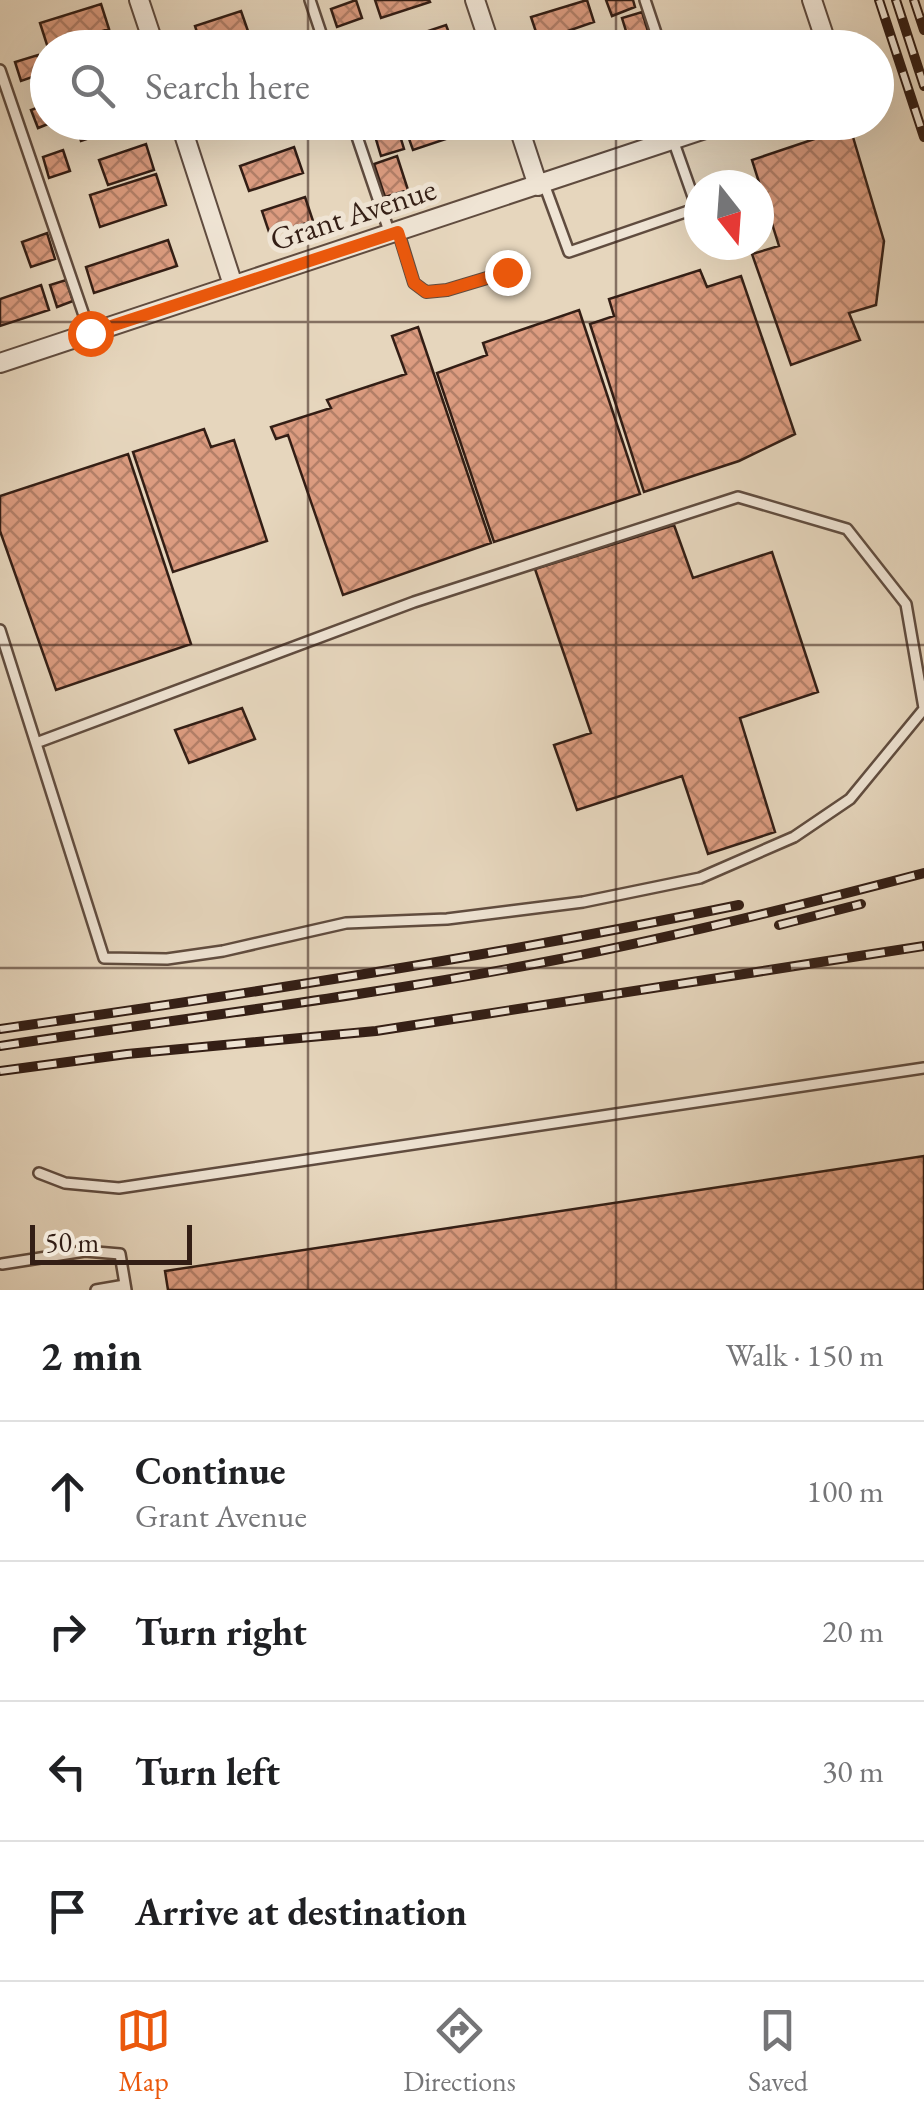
<!DOCTYPE html>
<html lang="en">
<head>
<meta charset="utf-8">
<style>
  body { margin:0; font-family:"EB Garamond",serif; background:#f2f2f2; color:#202124 }
  .compass { position:absolute; left:684px; top:170px; width:90px; height:90px; border-radius:50%; background:#fff; box-shadow:0 10px 40px #0002; rotate:163deg }
  .scale { position:absolute; left:30px; bottom:25px; width:162px; box-sizing:border-box; padding-left:10px; border:5px solid #331e15; border-top:0; font-size:28px; line-height:35px; white-space:nowrap; color:#331e15; -webkit-text-stroke:8px #efe4d4; paint-order:stroke }
  .stop { position:absolute; width:30px; height:30px; margin:-22px; border:8px solid #ea580c; border-radius:50%; background:#fff }
  .stop.end { background:#ea580c; border-color:#fff; box-shadow:0 2px 10px #0008 }
  .list { margin:0; padding:0; list-style:none }
  h2 { display:flex; justify-content:space-between; align-items:center; height:130px; margin:0; padding:0 40px; font-size:42px }
  h2 small { font-size:32px; font-weight:400; color:#757577 }
  .list li { display:grid; grid-template-columns:65px 1fr auto; gap:30px; align-items:center; box-sizing:border-box; height:140px; padding:0 40px; border-top:2px solid #e0e0e0 }
  .list b { display:block; font-size:38px; white-space:nowrap }
  .list p { margin:0; font-size:32px; white-space:nowrap; color:#757577 }
  .list em { font-size:32px; font-style:normal; color:#757577 }
  .icon { flex:none; width:55px; height:55px; fill:none; stroke:currentColor; stroke-width:2; stroke-linecap:round; stroke-linejoin:round }
  .map { position:relative; flex:none; width:924px; height:1290px; overflow:hidden }
  .search { position:absolute; background:#fff; box-shadow:0 10px 40px #0002; left:30px; right:30px; top:30px; height:110px; display:flex; align-items:center; gap:25px; box-sizing:border-box; padding:0 35px; border-radius:55px; color:#757577; font-size:38px }
  .sheet { height:690px; background:#fff }
  nav { display:flex; justify-content:space-around; align-items:center; box-sizing:border-box; height:140px; border-top:2px solid #e0e0e0; background:#fff; font-size:28px; color:#757577 }
  nav a { display:grid; justify-items:center; gap:5px }
  nav .on { color:#ea580c }
  .map>svg:first-child { display:block }
  .building { fill:url(#building-cross-hatch); stroke:#331e15; stroke-width:2.5 }
  .lines { fill:none; stroke-linecap:round; stroke-linejoin:round }
  .lane-casing { stroke:#604c3f; stroke-width:14 }
  .street-casing { stroke:#604c3f; stroke-width:22 }
  .lane { stroke:#efe4d4; stroke-width:9 }
  .street { stroke:#efe4d4; stroke-width:18 }
  .rail-casing { stroke:#331e15; stroke-width:10 }
  .rail { stroke:#efe4d4; stroke-width:6; stroke-dasharray:19; stroke-linecap:butt }
  .route { stroke:#ea580c; stroke-width:12 }
  .grid { fill:none; stroke:#331e15; stroke-width:2.5; stroke-opacity:0.55 }
  .labels { text-anchor:middle; dominant-baseline:central; stroke-width:10; stroke-linejoin:round; paint-order:stroke }
  .street-label { font-size:32px; fill:#331e15; stroke:#efe4d4 }
</style>
</head>
<body>
<div class="map">
<svg width="924" height="1290" viewBox="0 0 924 1290">
  <defs>
    <pattern id="building-cross-hatch" width="8" height="8" patternUnits="userSpaceOnUse" patternTransform="scale(2.5)"><rect width="8" height="8" fill="#dc9c80"/><path d="M0 0l8 8M0 8l8-8" fill="none" stroke="#b37f68"/></pattern>
  </defs>
  <rect width="100%" height="100%" fill="#e6d6bd"/>
  <filter id="stains"><feTurbulence type="fractalNoise" baseFrequency=".002" numOctaves="4"/><feColorMatrix values="0 0 0 0 .2 0 0 0 0 .09 0 0 0 0 .02 0 0 0 .5 -.17"/></filter>
  <radialGradient id="worn" r=".72"><stop offset=".6" stop-color="#630" stop-opacity="0"/><stop offset="1" stop-color="#630" stop-opacity=".3"/></radialGradient>
  <path class="building" d="M356,0L362,18L337,27L331,9Z
    M375,0H429L430,2L381,18Z
    M587,0L594,22L539,41L531,17Z
    M606,0H633L635,7L612,16Z
    M101,4L109,29L48,48L40,23Z
    M241,11L249,34L202,48L195,26Z
    M642,12L650,38L630,44L622,18Z
    M446,25L454,46L397,48L395,42Z
    M311,32L317,48H294L291,39Z
    M38,55L44,73L21,81L15,62Z
    M48,104V122H53L38,128L31,110Z
    M74,122H137L81,141Z
    M231,122H275L276,125L236,138Z
    M318,122H340L342,132L323,137Z
    M403,122H474L476,129L413,150Z
    M850,127L884,241L876,305L849,313L860,340L791,365L752,254L779,246L752,160Z
    M398,129L404,149L381,156L375,136Z
    M146,144L154,170L108,185L99,160Z
    M294,147L303,173L249,191L240,166Z
    M63,150L70,171L49,178L43,157Z
    M397,156L408,190L385,197L374,164Z
    M156,174L166,205L100,227L90,195Z
    M305,197L313,221L270,235L262,211Z
    M47,233L55,259L31,267L22,242Z
    M168,240L177,266L94,293L86,267Z
    M700,270L707,287L741,276L795,434L739,461L644,492L590,324L614,316L609,299Z
    M66,280L73,301L57,307L50,285Z
    M41,285L49,310L0,326V299Z
    M579,310L640,494L494,542L437,373L487,355L483,343Z
    M418,327L491,543L343,595L288,435L276,439L271,427L331,408L327,400L406,374L392,336Z
    M204,429L211,447L234,440L267,541L173,572L133,452Z
    M128,454L191,644L56,690L0,531V496Z
    M674,525L693,578L772,552L818,692L740,718L775,832L708,854L682,776L577,810L554,745L591,733L535,569Z
    M242,708L255,739L189,763L175,730Z
    M924,1156V1290H168L165,1271Z"/>
  <g class="lines">
    <defs>
      <path id="lane" d="M310,0L326,48
        M645,0L661,48
        M0,70L90,333
        M352,122L390,234
        M544,184L569,252L697,208L673,140
        M398,231L414,283L426,292L447,290L507,272
        M0,630L104,958L167,959L223,951L346,923L447,919L583,902L700,878L794,837L850,799L924,709
        M36,743L414,602L738,497L847,529L906,604L924,708
        M39,1173L65,1183L119,1188L924,1068
        M2,1264L85,1251L120,1254L126,1290
        M96,1290L125,1285"/>
      <path id="street" d="M139,0L155,48
        M475,0L491,48
        M812,0L828,48
        M180,122L233,285
        M517,122L538,186
        M0,363L726,122"/>
    </defs>
    <use href="#lane" class="lane-casing"/>
    <use href="#street" class="street-casing"/>
    <use href="#lane" class="lane"/>
    <use href="#street" class="street"/>
    <defs>
      <path id="rail" d="M879,0L924,137
        M896,0L924,86
        M914,0L924,30
        M779,925L861,904
        M0,1029C248,994 494,956 739,905
        M0,1046C185,1018 371,996 555,960C679,936 802,905 924,873
        M0,1071L127,1054L376,1031L924,946"/>
    </defs>
    <use href="#rail" class="rail-casing"/>
    <use href="#rail" class="rail"/>
  </g>
  <g class="lines">
    <path class="route" d="M90,333L398,232L414,283L426,292L447,290L507,272"/>
  </g>
  <path class="grid" d="M308,0V48M616,0V48M308,122V1290M616,122V1290M0,322H924M0,645H924M0,968H924"/>
  <g class="labels">
    <g class="street-label">
      <text transform="translate(353 214) rotate(-18)">Grant Avenue</text>
    </g>
  </g>
  <rect width="100%" height="100%" filter="url(#stains)"/>
  <rect width="100%" height="100%" fill="url(#worn)"/>
</svg>
<svg class="compass" viewBox="-18 -18 36 36"><path d="M0-13l5 13h-10z" fill="#e53935"/><path d="M0 13l5-13h-10z" fill="#757577"/></svg>
<div class="scale">50 m</div>
<div class="stop" style="left:90px;top:333px"></div>
<div class="stop end" style="left:507px;top:272px"></div>
<div class="search"><svg class="icon" aria-label="search" viewBox="0 0 24 24"><circle cx="10" cy="10" r="6"/><path d="M15 15l6 6"/></svg>Search here</div>
</div>
<section class="sheet">
<h2>2 min<small>Walk · 150 m</small></h2>
<ul class="list">
<li><svg class="icon" aria-label="ahead" viewBox="0 0 24 24"><path d="M12 20V5M6 11l6-6 6 6"/></svg><div><b>Continue</b><p>Grant Avenue</p></div><em>100 m</em></li>
<li><svg class="icon" aria-label="right" viewBox="0 0 24 24"><path d="M7 20v-9h11M14 6l5 5-5 5"/></svg><div><b>Turn right</b></div><em>20 m</em></li>
<li><svg class="icon" aria-label="left" viewBox="0 0 24 24"><path d="M17 20v-9H6M10 6l-5 5 5 5"/></svg><div><b>Turn left</b></div><em>30 m</em></li>
<li><svg class="icon" aria-label="arrive" viewBox="0 0 24 24"><path d="M6 21V4h12l-3 4 3 4H6"/></svg><div><b>Arrive at destination</b></div></li>
</ul>
</section>
<nav>
<a class="on"><svg class="icon" aria-label="map" viewBox="0 0 24 24"><path d="M3 6l6-2 6 2 6-2v14l-6 2-6-2-6 2zM9 4v14M15 6v14"/></svg>Map</a>
<a><svg class="icon" aria-label="directions" viewBox="0 0 24 24"><path d="M12 3l9 9-9 9-9-9zM9 14v-3h6M13 9l2 2-2 2"/></svg>Directions</a>
<a><svg class="icon" aria-label="saved" viewBox="0 0 24 24"><path d="M7 4h10v16l-5-4-5 4z"/></svg>Saved</a>
</nav>
</body>
</html>
